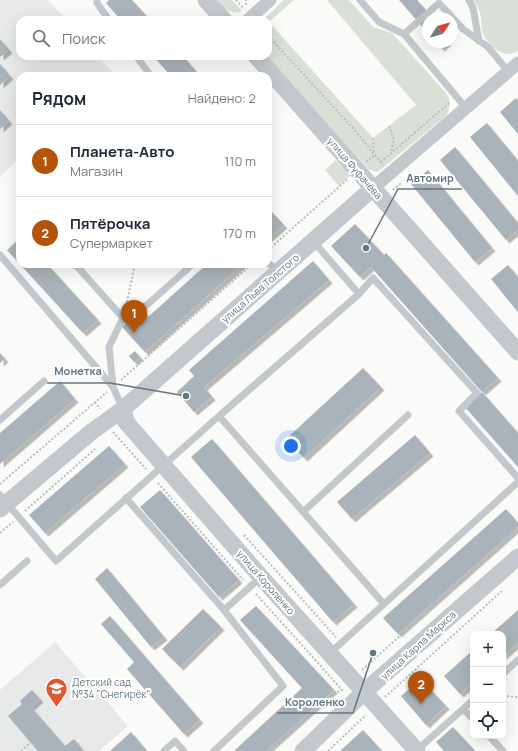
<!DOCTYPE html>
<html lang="ru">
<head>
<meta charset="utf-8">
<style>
  body { margin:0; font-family:Manrope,sans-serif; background:#f6f6f7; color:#1f2937 }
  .controls { position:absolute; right:12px; bottom:12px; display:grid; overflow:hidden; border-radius:8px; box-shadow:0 4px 16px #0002 }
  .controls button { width:36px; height:36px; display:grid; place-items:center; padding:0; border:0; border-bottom:1px solid #e0e1e3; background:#fff; color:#1f2937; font:20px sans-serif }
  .compass { position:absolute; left:422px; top:12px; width:36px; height:36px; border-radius:50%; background:#fff; box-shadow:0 4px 16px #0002; rotate:54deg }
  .you { position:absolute; left:291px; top:446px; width:14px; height:14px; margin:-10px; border:3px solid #fff; border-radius:50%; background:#1a73e8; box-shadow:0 0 0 6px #1a73e833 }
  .badge { display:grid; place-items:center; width:26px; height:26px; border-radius:50%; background:#b45309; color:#fff; font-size:13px; font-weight:700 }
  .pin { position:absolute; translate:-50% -33px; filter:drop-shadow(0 1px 2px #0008) }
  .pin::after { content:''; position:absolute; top:21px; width:14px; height:12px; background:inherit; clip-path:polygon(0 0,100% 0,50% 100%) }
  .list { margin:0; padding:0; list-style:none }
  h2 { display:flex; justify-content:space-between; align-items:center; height:52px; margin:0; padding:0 16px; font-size:17px }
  h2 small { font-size:13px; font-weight:400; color:#747a83 }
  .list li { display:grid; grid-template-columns:26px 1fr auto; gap:12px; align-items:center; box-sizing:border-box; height:72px; padding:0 16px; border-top:1px solid #e0e1e3 }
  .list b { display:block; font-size:15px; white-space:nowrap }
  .list p { margin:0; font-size:13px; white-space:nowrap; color:#747a83 }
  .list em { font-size:13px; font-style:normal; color:#747a83 }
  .icon { flex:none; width:22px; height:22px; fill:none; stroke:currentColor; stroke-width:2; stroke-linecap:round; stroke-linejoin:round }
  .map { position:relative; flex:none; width:518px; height:751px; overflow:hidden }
  .search { position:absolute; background:#fff; box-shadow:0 4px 16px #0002; left:16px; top:16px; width:256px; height:44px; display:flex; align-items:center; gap:10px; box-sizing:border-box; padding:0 14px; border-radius:12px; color:#747a83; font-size:15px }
  .panel { position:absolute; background:#fff; box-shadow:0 4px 16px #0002; left:16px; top:72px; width:256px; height:196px; border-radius:12px }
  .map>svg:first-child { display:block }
  .built { fill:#e8e9e9 }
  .green { fill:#dadfd7 }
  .building { fill:#aab3b9; filter:url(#shadow) }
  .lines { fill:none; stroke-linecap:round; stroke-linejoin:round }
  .path { stroke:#bbbfc2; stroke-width:2; stroke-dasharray:2 2; stroke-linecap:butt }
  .service { stroke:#c3c8cc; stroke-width:7 }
  .minor { stroke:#c3c8cc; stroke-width:13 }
  .tertiary { stroke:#c3c8cc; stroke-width:17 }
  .labels { text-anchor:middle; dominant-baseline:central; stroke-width:4; stroke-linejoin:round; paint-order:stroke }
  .street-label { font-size:10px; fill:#657683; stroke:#fff }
  .poi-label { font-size:10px; fill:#657683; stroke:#fff; text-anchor:start }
  .leader { fill:none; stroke:#657683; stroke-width:1.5 }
  .callout-dot { fill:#657683; stroke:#fff; stroke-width:1.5 }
  .callout-label { font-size:11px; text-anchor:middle; font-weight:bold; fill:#657683; stroke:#fff; stroke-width:4; stroke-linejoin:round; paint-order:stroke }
</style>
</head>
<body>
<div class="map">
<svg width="518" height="751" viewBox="0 0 518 751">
  <defs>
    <filter id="shadow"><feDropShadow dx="3.5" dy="3.5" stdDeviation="0" flood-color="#0004"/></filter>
  </defs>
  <rect width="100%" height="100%" fill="#fafaf8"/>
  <path class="built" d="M0,0H48L66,20H20V56H98L116,76H20V158L0,177Z
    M55,642L128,726L99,751H0V690Z"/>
  <path class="green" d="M218,0H232L242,11C233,16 223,8 218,0Z
    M284,0H294L269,22L373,138L416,105L327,0H349L373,27L392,33L446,93C452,101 450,110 445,117L380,170L377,172L368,169L266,56H268V20H263Z
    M473,0H518V51C506,60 490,47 484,36C481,30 482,23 481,17C480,11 477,5 473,0Z
    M336,160L351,175L339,186L325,170Z"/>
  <path class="building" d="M109,0H132L150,20H121L106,3Z
    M399,0H417L433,18H428V33Z
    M0,39L9,50L0,57Z
    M436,42H448L441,48Z
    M153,56H183L200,76H171Z
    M0,64L10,76L0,85Z
    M516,98L518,100V134L500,112Z
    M0,110L9,121L0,129Z
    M487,123L518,161V196L470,137Z
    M455,147L518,223V230L506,240L440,160Z
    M428,170L492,248L475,262L411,184Z
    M268,208L284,225L268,239Z
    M355,224L384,255L386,253L498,378L482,392L518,433V467L465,407L482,392L371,267L360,277L331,246Z
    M20,238V264H47L98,320L83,333L7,250Z
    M313,261L329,280L204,387L212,397L194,412L177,392L194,376L189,370Z
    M207,264H243L145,352L122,327L141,309L148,317Z
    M508,265L518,277V312L491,279Z
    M135,351L140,357L134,362L129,356Z
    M0,353L5,359L0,363Z
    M363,368L381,387L304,458L286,439Z
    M60,381L75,399L0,464V433Z
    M415,435L430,453L352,519L337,502Z
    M212,439L354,604L333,622L191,457Z
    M109,446L125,464L45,533L29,515Z
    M160,490L239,580L219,597L140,507Z
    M506,509L518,523V527L398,634L383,618Z
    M107,568L164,637L151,647L95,579Z
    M256,606L334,690L266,751H234L302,688L240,620Z
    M203,609L221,627L180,667L162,649Z
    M518,610V643L503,656V634H491Z
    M110,616L200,720L184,734L127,669L134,662L101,624Z
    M473,650V683L460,694L444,676Z
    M421,679L446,706L426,725L401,696Z
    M32,690L40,699L31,707L65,746L74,739L83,750L82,751H38L8,716L22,704L20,701Z
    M453,727L475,751H444L436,742Z
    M363,730L382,751H340Z
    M131,732L147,751H110Z"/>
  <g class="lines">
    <path class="path" d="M236,0L244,9
      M246,5V0
      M268,36L353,128L383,165
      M389,126L394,140L391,152
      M373,138L374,153
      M366,162L375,155
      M381,162L449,103
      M393,190L400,184L398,182
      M268,250L348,179
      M126,306L135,264
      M121,380L252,264
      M95,402L100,409
      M113,432L146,469
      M158,483L243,580
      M0,484L107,392
      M25,511L95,449
      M0,533L13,522
      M244,535L336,637
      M256,594L344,692
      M362,670L518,530
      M503,696L518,697
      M385,697L502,591
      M21,751L31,742
      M272,751L341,689
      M328,751L366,715"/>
    <path class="service" d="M97,0V3L109,20
      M360,0L379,22L404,34
      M469,0L473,8L479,41
      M136,56L151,76
      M466,108L404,34L439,3L463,29L488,47L508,71
      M313,241L359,294L373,278L477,393L459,411L518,478
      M0,255L113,387L123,409
      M268,262L277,272
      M75,264L123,318L109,347L113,386
      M123,318L148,304L193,264
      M219,416L359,294
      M0,420L44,381
      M0,495L56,561L219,416L384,604L330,653
      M126,498L224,610
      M303,512L408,415
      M0,585L27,561
      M384,604L518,482
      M503,674L518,660
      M473,700L463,709L473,719
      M489,736L503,751
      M417,750L463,709
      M164,751L175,741L184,751
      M214,751L283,686L224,610L261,577"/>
    <path class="minor" d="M248,20L270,0
      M373,188L518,63"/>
    <path class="tertiary" d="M206,0L224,20
      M256,56L518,352
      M123,409L126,422L261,577L417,751
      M0,509L90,433L123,409L373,188
      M303,751L364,692L518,557"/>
  </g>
  <defs>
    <symbol id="school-pin" viewBox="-11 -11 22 30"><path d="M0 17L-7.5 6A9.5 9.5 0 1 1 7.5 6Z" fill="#e4572e" stroke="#fff"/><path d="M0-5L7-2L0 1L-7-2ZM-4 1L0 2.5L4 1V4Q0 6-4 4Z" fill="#fff"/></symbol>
  </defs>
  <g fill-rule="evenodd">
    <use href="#school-pin" x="44" y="676" width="25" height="34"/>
  </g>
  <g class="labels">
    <g class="street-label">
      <text transform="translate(355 168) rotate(49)">улица Фуфачёва</text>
      <text transform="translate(260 288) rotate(-41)">улица Льва Толстого</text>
      <text transform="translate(266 582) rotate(49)">улица Короленко</text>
      <text transform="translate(418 645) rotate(-42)">улица Карла Маркса</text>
    </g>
    <g class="poi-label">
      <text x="72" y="682">Детский сад<tspan x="72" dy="12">№34 "Снегирёк"</tspan></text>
    </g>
  </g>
  <path class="leader" d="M366 248L398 189H462M186 396L110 383H47M373 653L353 713H277"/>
  <g class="callout-dot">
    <circle cx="366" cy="248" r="4"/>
    <circle cx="186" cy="396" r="4"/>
    <circle cx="373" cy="653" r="4"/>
  </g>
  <g class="callout-label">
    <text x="430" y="182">Автомир</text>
    <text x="78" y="375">Монетка</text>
    <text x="315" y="706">Короленко</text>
  </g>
</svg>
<div class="controls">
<button>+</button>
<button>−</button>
<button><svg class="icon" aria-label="locate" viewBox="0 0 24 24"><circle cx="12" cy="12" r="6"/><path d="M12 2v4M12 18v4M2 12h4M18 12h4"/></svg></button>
</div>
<svg class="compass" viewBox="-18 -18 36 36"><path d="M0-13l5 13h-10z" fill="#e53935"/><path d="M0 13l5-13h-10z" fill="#747a83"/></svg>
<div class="you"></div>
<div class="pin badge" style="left:134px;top:333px">1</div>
<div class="pin badge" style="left:421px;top:704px">2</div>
<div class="search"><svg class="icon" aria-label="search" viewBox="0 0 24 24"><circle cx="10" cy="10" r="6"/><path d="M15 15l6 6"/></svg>Поиск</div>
<section class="panel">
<h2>Рядом<small>Найдено: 2</small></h2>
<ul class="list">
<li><span class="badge">1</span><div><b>Планета-Авто</b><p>Магазин</p></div><em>110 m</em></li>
<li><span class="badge">2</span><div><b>Пятёрочка</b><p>Супермаркет</p></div><em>170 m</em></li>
</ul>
</section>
</div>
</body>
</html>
